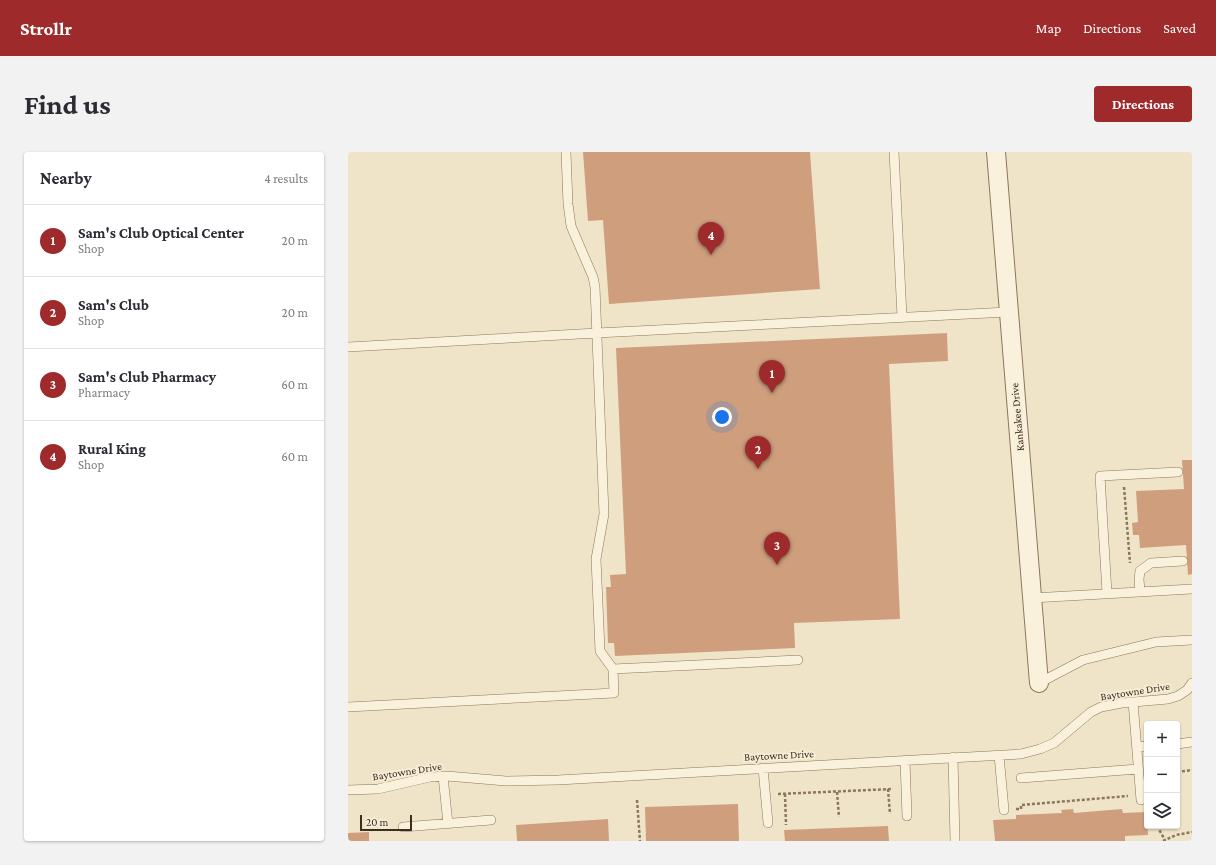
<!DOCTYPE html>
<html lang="en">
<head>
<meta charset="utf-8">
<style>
  body { margin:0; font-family:"Crimson Pro",serif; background:#f2f2f3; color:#2b2b33 }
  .controls { position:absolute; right:12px; bottom:12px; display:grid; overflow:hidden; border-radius:4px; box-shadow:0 1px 3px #0004 }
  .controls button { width:36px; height:36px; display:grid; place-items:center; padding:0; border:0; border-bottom:1px solid #e1e1e2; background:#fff; color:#2b2b33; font:20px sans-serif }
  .scale { position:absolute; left:12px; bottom:10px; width:52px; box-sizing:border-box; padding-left:4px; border:2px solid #3d2e20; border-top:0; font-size:11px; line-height:14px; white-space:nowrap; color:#3d2e20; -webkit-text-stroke:3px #f7eed8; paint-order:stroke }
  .you { position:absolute; left:374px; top:265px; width:14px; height:14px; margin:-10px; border:3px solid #fff; border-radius:50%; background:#1a73e8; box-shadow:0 0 0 6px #1a73e833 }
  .badge { display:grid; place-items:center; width:26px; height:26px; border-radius:50%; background:#9e2a2b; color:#fff; font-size:13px; font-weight:700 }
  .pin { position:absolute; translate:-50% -33px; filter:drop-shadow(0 1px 2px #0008) }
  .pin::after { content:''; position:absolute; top:21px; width:14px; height:12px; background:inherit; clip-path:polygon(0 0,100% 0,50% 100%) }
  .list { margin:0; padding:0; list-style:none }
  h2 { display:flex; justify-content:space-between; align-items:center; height:52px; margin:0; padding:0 16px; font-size:17px }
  h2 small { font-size:13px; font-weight:400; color:#7c7c81 }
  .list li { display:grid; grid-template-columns:26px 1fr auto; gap:12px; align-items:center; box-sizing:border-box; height:72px; padding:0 16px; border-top:1px solid #e1e1e2 }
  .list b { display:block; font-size:15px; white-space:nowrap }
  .list p { margin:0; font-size:13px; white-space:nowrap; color:#7c7c81 }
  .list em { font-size:13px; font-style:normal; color:#7c7c81 }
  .icon { flex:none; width:22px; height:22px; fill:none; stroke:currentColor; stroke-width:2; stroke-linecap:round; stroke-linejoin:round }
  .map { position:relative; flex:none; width:844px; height:689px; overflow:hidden; border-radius:4px }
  header { display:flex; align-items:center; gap:24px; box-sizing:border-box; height:56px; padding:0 20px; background:#9e2a2b; color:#fff }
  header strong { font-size:19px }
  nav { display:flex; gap:22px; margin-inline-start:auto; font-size:14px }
  .intro { display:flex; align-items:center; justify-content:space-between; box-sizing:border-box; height:96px; padding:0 24px }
  h1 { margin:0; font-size:28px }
  .button { padding:10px 18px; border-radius:4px; background:#9e2a2b; color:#fff; font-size:14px; font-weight:700 }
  main { display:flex; gap:24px; padding:0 24px }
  aside { flex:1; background:#fff; border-radius:4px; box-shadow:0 1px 3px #0004 }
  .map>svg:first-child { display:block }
  .building { fill:#cf9f7d }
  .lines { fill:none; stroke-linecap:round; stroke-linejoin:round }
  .service-casing { stroke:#8d765c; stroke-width:10 }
  .minor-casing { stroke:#8d765c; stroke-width:20 }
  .path { stroke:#8d765c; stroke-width:2.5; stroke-dasharray:3 2; stroke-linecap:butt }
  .service { stroke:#faf1dc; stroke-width:9 }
  .minor { stroke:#faf1dc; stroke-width:18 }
  .labels { text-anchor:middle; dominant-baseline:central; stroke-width:3.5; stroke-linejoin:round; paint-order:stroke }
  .street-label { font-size:11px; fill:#3d2e20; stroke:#f7eed8 }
</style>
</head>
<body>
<header>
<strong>Strollr</strong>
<nav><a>Map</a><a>Directions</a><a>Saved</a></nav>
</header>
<div class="intro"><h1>Find us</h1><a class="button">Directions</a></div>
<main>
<aside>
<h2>Nearby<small>4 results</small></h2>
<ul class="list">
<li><span class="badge">1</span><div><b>Sam's Club Optical Center</b><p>Shop</p></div><em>20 m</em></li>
<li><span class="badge">2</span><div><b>Sam's Club</b><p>Shop</p></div><em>20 m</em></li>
<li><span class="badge">3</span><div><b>Sam's Club Pharmacy</b><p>Pharmacy</p></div><em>60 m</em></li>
<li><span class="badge">4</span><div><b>Rural King</b><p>Shop</p></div><em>60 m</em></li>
</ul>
</aside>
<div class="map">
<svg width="844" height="689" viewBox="0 0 844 689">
  <rect width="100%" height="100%" fill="#f0e4c8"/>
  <path class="building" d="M235,0H462L472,137L261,152L255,68L240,69Z
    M599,181L600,209L541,212L552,467L446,471L447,496L267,504L266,491H260L258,435H263L262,423L278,422L268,196Z
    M834,308H844V422L840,423L838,393L792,396L791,383H785L784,371L790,370L788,339L836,337Z
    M390,652L391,689H298L297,655Z
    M725,657L726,661L774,657L775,661L799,660L800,683L777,684V689H647L645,668L668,667V663L714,661L713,658Z
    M260,667L261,689H169L168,673Z
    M540,674L541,689H437L436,678Z
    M21,680V689H0V681Z"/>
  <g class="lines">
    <defs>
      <path id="service" d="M546,0L554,165
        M0,195L249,181L660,160
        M792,440L791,427L792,419L803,411L835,409
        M759,441L752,324L830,320
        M684,446L844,437
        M265,517L450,508
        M691,531L735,508L808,490L844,488
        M785,550L793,648
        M0,555L266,541L265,517L252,499L250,452L248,407L256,362L247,135L245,125L223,74L220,52L218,0
        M829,592L844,590
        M789,595L799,594
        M651,603L656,658
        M605,605L607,689
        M557,608L559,664
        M415,616L420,671
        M95,624L100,672
        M673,626L790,617
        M0,638L30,637L82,625L99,624L158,629L210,628L673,602L692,597L706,591L743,560L753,555L774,551L820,547L830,544L839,538L844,531
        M55,675L143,668"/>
      <path id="minor" d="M648,0L691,531"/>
    </defs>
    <use href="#service" class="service-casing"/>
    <use href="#minor" class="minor-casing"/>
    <path class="path" d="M776,335L782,411
      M829,620L844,618
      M540,637L542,662
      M489,640L491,665
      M430,642L545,637
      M437,642L438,673
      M289,648L292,689
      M668,657H673V653L780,644
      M809,674L817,688
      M815,689L828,683L844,680"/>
    <use href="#service" class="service"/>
    <use href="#minor" class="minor"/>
  </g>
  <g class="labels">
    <g class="street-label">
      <text transform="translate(669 265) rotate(-95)">Kankakee Drive</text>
      <text transform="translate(787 539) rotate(-9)">Baytowne Drive</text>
      <text transform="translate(431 603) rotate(-3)">Baytowne Drive</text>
      <text transform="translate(59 619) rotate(-9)">Baytowne Drive</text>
    </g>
  </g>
</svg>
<div class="controls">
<button>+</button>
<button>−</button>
<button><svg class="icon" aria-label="layers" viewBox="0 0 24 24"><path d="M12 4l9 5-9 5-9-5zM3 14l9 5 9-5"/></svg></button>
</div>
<div class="scale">20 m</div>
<div class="you"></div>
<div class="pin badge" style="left:424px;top:241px">1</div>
<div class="pin badge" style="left:410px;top:317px">2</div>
<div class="pin badge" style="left:429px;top:413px">3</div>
<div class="pin badge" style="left:363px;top:103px">4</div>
</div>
</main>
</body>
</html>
